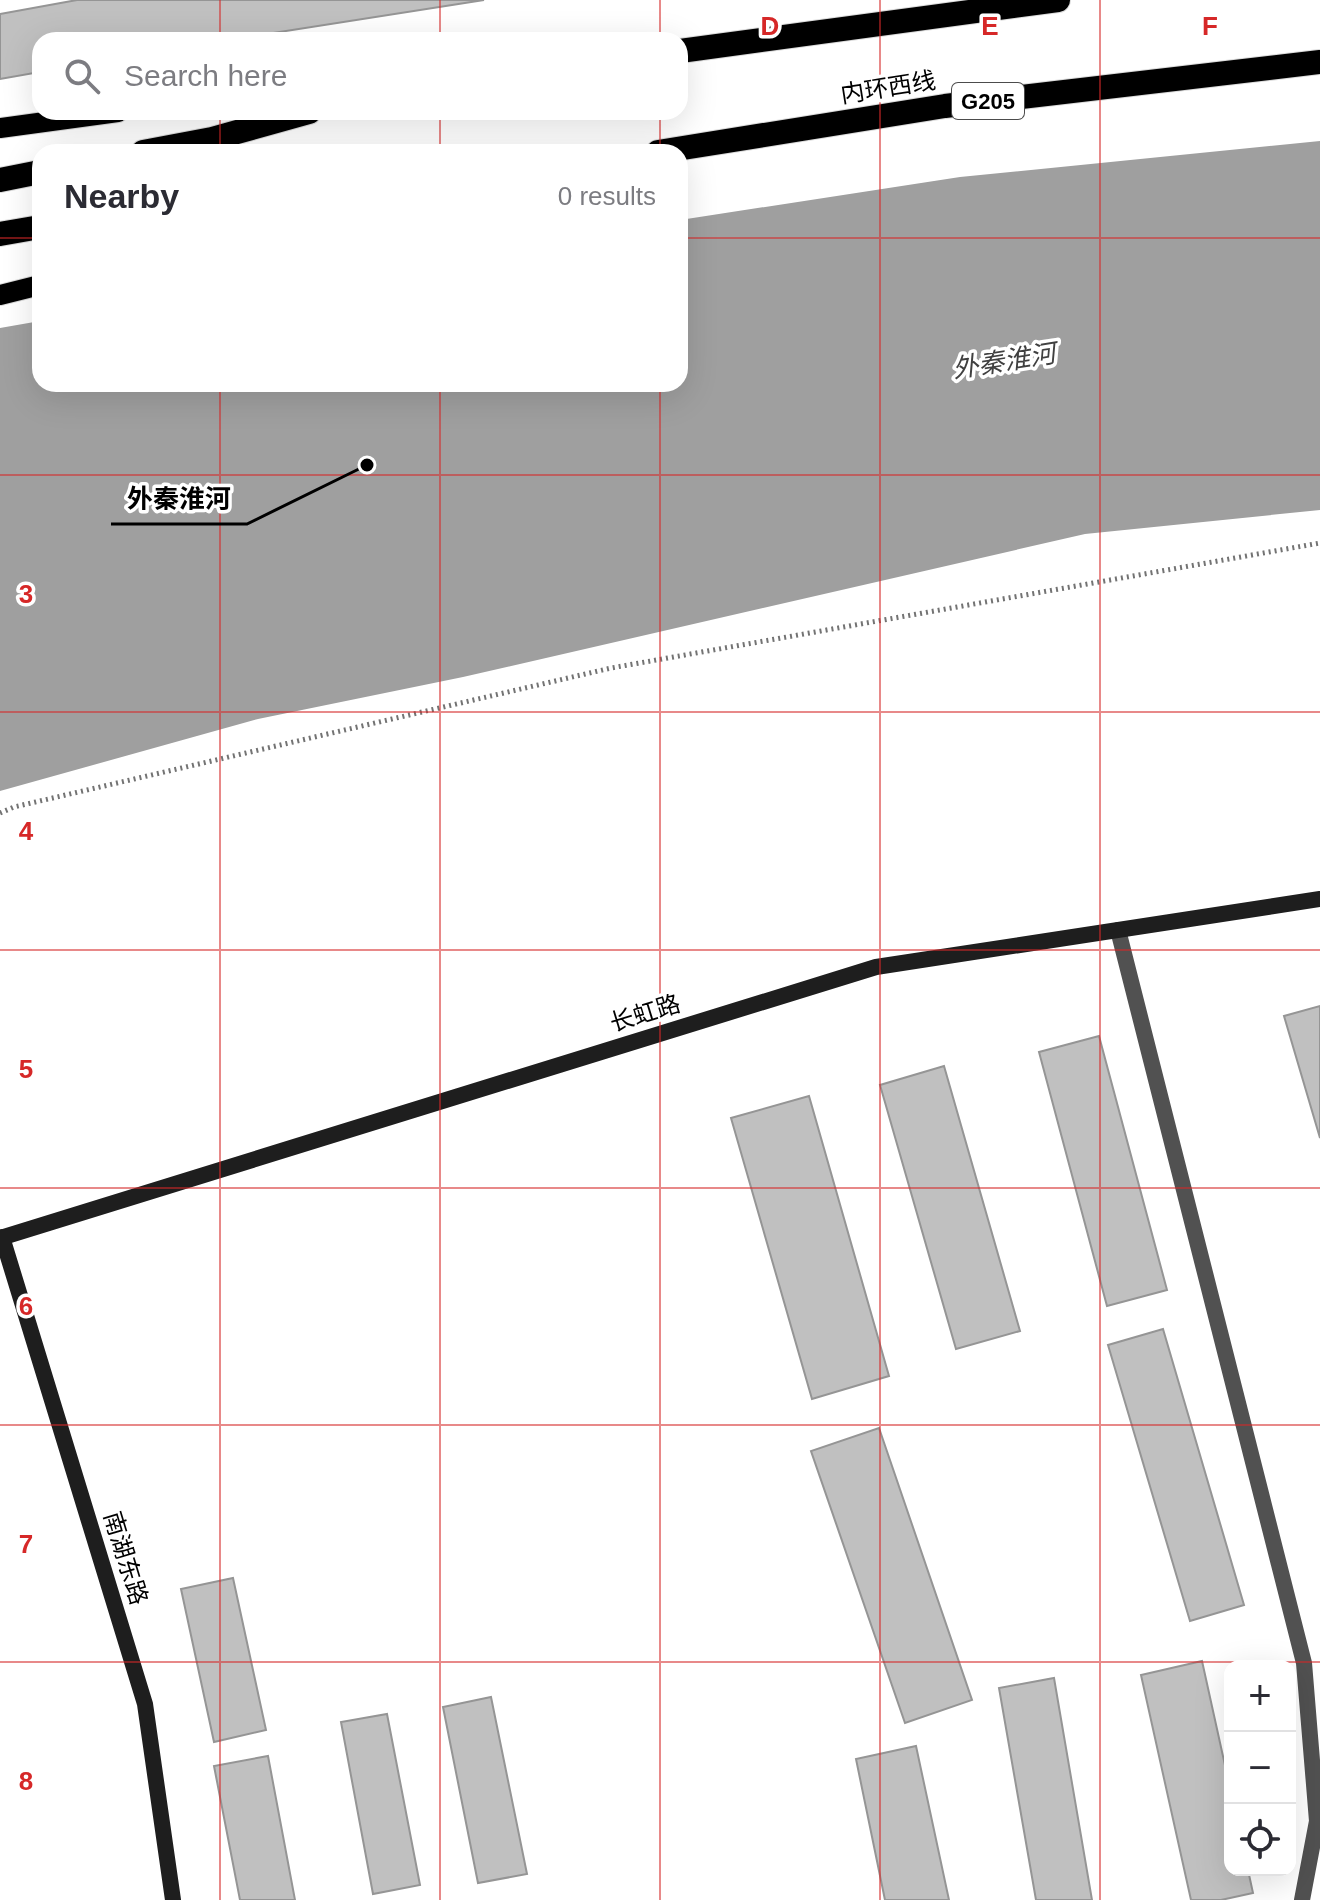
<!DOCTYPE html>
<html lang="en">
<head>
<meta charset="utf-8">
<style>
  body { margin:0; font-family:Helvetica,"Noto Sans SC",sans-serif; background:#f2f2f3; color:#2b2b33 }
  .controls { position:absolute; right:24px; bottom:24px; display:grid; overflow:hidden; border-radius:16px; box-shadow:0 8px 32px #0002 }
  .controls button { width:72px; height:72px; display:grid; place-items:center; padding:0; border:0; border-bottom:2px solid #e1e1e2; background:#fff; color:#2b2b33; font:40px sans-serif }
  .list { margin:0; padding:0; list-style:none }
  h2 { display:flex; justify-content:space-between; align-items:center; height:104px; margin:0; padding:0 32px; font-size:34px }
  h2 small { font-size:26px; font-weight:400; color:#7c7c81 }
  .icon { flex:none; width:44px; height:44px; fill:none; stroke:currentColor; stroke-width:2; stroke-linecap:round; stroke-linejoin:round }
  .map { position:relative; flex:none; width:1320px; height:1900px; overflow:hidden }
  .search { position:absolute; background:#fff; box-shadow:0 8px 32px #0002; left:32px; top:32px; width:656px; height:88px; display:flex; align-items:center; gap:20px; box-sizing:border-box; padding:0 28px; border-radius:24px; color:#7c7c81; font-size:30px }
  .panel { position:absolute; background:#fff; box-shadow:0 8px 32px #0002; left:32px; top:144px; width:656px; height:248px; border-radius:24px }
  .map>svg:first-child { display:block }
  .water { fill:#9f9f9f }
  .building { fill:#c0c0c0; stroke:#959595; stroke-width:2 }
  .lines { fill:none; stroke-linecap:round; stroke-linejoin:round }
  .primary-casing { stroke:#dbdbdb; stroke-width:22 }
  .highway-casing { stroke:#dbdbdb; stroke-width:26 }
  .path { stroke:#737373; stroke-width:5; stroke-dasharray:2 4; stroke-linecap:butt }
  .lane { stroke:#515151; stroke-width:16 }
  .secondary { stroke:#1e1e1e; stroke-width:16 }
  .primary { stroke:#000; stroke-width:20 }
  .highway { stroke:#000; stroke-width:24 }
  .grid { fill:none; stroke:#d62828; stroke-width:2; stroke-opacity:0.55 }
  .labels { text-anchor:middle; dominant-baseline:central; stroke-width:7; stroke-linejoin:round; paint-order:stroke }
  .shield { fill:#fff; stroke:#4c4c4c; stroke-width:2 }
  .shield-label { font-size:22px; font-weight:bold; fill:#000 }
  .street-label { font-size:24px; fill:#000; stroke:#fff }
  .water-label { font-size:26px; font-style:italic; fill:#404040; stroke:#fff }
  .grid-label { font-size:26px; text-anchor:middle; font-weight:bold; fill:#d62828; stroke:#fff; stroke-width:7; stroke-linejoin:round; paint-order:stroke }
  .leader { fill:none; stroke:#000; stroke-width:3 }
  .callout-dot { fill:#000; stroke:#fff; stroke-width:3 }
  .callout-label { font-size:26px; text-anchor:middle; font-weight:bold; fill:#000; stroke:#fff; stroke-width:7; stroke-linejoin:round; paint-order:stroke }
</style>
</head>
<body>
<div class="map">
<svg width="1320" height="1900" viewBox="0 0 1320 1900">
  <rect width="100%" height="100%" fill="#fff"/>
  <path class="water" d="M1320,141V510L1085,534L463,677L258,719L0,791V328L40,321V384H680V220L960,177Z"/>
  <path class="building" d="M77,0H484L229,40H40V72L0,79V14Z
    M1320,1006V1138L1284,1016Z
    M1099,1036L1167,1290L1107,1306L1039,1052Z
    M944,1066L1020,1331L956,1349L880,1085Z
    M809,1096L889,1376L812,1399L731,1118Z
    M1163,1329L1244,1605L1190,1621L1108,1345Z
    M879,1428L972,1700L905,1723L811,1451Z
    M233,1578L266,1730L214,1742L181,1589Z
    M1202,1661L1230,1788V1870H1248L1253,1893L1221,1900H1191L1141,1675Z
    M1054,1678L1092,1900H1036L999,1688Z
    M491,1697L527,1874L478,1883L443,1707Z
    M387,1714L420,1885L373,1894L341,1722Z
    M916,1746L949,1900H885L856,1759Z
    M268,1756L295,1900H240L214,1766Z"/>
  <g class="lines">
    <defs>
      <path id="primary" d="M0,128L118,112
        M0,295L40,285"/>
      <path id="highway" d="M680,51L1058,0
        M143,152L212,139L309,112
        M658,152L945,106L1320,62
        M0,180L40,172
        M0,234L40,227"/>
    </defs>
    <use href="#primary" class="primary-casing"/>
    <use href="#highway" class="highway-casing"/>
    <path class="path" d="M0,813L14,807L611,668L1320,543"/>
    <path class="lane" d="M1118,930L1304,1663L1317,1821L1302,1900"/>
    <path class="secondary" d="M2,1237L145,1704L173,1900
      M0,1238L876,967L1320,899"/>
    <use href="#primary" class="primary"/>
    <use href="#highway" class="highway"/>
  </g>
  <path class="grid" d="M220,0V40M440,0V40M660,0V40M880,0V1900M1100,0V1900M220,112V152M440,112V152M660,112V152M0,238H40M680,238H1320M220,384V1900M440,384V1900M660,384V1900M0,475H1320M0,712H1320M0,950H1320M0,1188H1320M0,1425H1320M0,1662H1320"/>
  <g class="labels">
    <rect class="shield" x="952" y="83" width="72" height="36" rx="6"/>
    <g class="shield-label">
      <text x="988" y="101">G205</text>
    </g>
    <g class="street-label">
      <text transform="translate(888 87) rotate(-9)">内环西线</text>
      <text transform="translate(645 1013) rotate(-17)">长虹路</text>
      <text transform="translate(126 1558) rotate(73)">南湖东路</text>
    </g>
    <g class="water-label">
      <text transform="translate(1004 361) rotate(-9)">外秦淮河</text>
    </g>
  </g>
  <g class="grid-label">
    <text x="770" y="35">D</text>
    <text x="990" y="35">E</text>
    <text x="1210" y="35">F</text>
    <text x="26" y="603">3</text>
    <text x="26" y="840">4</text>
    <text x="26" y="1078">5</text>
    <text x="26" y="1315">6</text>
    <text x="26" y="1553">7</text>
    <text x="26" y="1790">8</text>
  </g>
  <path class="leader" d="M367 465L247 524H111"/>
  <circle class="callout-dot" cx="367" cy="465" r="8"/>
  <g class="callout-label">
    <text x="179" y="508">外秦淮河</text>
  </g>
</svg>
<div class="controls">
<button>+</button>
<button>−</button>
<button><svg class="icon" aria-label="locate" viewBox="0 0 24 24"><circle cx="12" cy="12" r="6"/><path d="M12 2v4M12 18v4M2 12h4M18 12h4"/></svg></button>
</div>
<div class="search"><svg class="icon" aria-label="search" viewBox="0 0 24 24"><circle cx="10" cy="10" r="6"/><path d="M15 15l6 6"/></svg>Search here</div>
<section class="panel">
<h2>Nearby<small>0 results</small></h2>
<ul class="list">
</ul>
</section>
</div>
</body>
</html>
